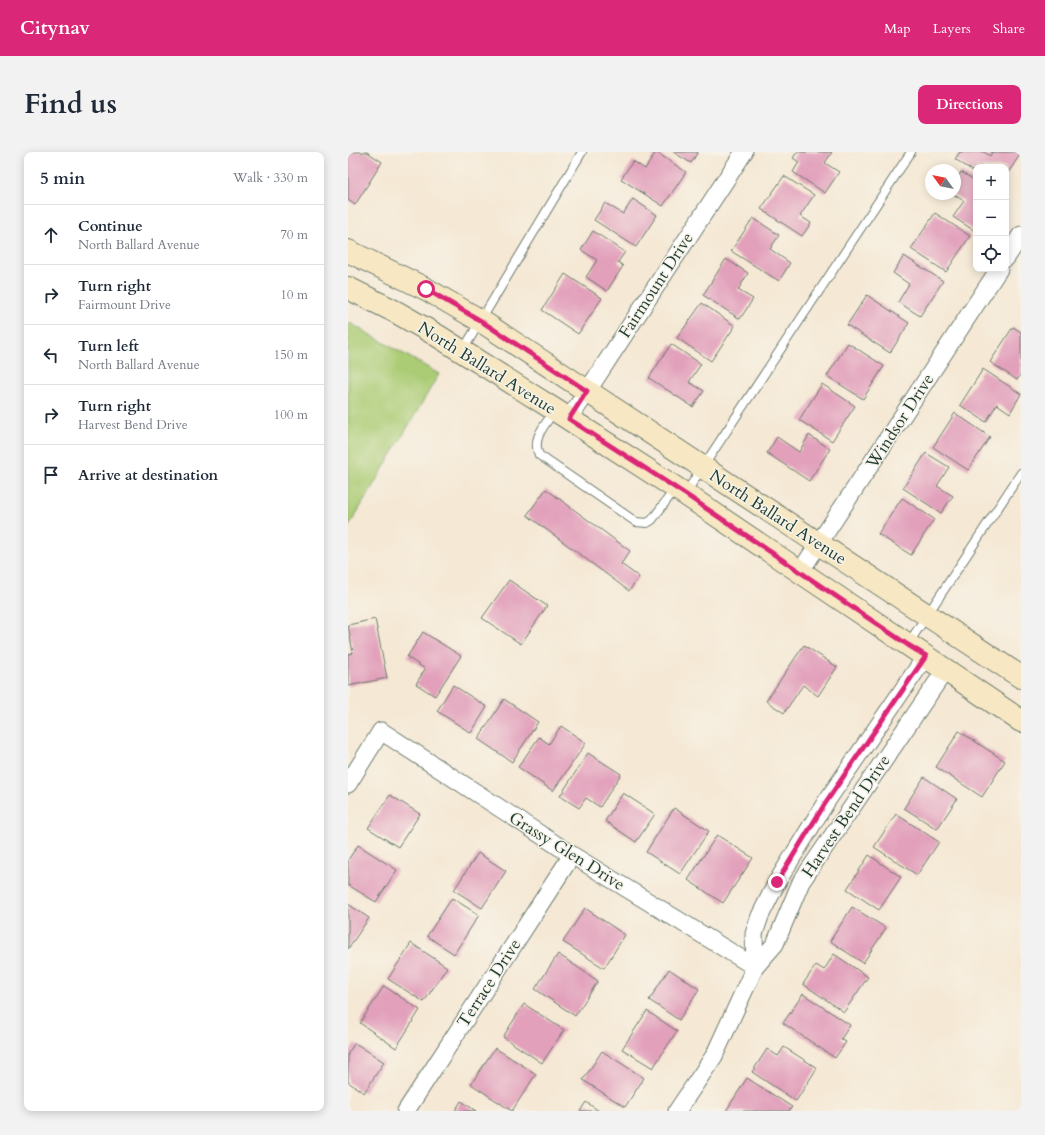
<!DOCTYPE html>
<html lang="en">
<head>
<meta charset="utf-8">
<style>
  body { margin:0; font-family:Cardo,serif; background:#f2f2f3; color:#1f2937 }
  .controls { position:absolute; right:12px; top:12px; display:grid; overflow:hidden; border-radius:8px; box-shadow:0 2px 10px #0003 }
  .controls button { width:36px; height:36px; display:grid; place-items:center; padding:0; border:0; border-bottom:1px solid #e0e1e3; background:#fff; color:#1f2937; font:20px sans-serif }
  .compass { position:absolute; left:577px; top:12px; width:36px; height:36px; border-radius:50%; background:#fff; box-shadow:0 2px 10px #0003; rotate:303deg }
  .stop { position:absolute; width:12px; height:12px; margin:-9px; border:3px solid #db2777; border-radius:50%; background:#fff }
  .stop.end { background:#db2777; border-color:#fff; box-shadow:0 1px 4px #0008 }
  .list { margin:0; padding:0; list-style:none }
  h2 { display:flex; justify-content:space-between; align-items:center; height:52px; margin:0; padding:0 16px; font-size:17px }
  h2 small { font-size:13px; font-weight:400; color:#747a83 }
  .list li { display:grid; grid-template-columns:26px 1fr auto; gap:12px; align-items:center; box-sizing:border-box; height:60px; padding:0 16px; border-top:1px solid #e0e1e3 }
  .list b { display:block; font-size:15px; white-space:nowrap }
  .list p { margin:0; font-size:13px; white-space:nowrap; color:#747a83 }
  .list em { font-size:13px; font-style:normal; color:#747a83 }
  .icon { flex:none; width:22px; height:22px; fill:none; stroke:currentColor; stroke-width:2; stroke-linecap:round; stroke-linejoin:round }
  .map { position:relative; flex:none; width:673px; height:959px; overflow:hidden; border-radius:8px }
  header { display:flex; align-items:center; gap:24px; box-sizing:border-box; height:56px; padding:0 20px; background:#db2777; color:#fff }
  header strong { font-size:19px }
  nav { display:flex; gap:22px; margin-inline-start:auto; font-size:14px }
  .intro { display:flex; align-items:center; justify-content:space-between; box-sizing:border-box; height:96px; padding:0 24px }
  h1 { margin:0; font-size:28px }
  .button { padding:10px 18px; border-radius:8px; background:#db2777; color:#fff; font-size:14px; font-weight:700 }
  main { display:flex; gap:24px; padding:0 24px }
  aside { flex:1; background:#fff; border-radius:8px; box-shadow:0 2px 10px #0003 }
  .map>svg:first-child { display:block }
  .green { fill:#abcc74; stroke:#658454 }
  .building { fill:#e2a0bb }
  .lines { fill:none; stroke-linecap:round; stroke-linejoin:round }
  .service-casing { stroke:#6a796c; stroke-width:10 }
  .minor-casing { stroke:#6a796c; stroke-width:19 }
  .secondary-casing { stroke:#6a796c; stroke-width:24 }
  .service { stroke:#fff; stroke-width:8 }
  .minor { stroke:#fff; stroke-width:17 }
  .secondary { stroke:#f7e8c3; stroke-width:22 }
  .route { stroke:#db2777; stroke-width:5 }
  .labels { text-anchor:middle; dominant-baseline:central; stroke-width:3; stroke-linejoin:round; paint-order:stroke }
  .street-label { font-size:17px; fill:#1f3d34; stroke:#f7f3e8 }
</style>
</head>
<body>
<header>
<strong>Citynav</strong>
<nav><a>Map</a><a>Layers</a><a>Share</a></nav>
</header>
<div class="intro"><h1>Find us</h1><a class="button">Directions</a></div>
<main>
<aside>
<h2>5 min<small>Walk · 330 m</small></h2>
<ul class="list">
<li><svg class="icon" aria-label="ahead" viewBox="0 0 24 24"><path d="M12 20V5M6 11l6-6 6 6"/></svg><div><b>Continue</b><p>North Ballard Avenue</p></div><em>70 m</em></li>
<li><svg class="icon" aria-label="right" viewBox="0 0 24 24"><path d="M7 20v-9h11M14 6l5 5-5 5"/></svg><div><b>Turn right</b><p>Fairmount Drive</p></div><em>10 m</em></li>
<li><svg class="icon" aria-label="left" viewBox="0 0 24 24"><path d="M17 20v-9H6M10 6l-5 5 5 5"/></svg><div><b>Turn left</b><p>North Ballard Avenue</p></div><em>150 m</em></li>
<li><svg class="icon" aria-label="right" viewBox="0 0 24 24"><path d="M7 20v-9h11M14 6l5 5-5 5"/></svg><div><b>Turn right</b><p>Harvest Bend Drive</p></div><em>100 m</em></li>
<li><svg class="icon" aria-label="arrive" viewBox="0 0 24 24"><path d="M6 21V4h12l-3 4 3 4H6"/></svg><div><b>Arrive at destination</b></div></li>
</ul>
</aside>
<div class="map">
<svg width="673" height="959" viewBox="0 0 673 959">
  <rect width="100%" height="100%" fill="#f7f3e8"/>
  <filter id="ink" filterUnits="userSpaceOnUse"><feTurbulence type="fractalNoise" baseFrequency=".025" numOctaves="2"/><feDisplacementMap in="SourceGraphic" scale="8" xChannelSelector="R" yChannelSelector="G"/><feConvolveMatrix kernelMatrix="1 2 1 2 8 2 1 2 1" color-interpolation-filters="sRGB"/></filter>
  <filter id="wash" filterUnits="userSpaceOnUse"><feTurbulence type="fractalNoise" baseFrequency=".012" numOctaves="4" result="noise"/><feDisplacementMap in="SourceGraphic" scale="16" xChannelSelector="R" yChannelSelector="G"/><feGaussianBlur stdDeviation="0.9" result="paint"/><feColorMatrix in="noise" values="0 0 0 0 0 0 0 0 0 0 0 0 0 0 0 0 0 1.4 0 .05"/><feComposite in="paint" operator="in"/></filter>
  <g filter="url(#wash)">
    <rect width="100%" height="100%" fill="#f5e8d4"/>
    <path class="green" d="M0,170L91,222L0,376Z"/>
    <g id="blocks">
      <path class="building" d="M0,0H19L34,10L7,53L0,48Z
        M308,0L338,20L315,54L273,27L285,9L297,17Z
        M325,0H350L343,11Z
        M449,0H484L477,11L491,20L477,41L445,20L451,10L445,6Z
        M612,0H636L642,4L644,0H673V1L658,24V15H628V21L607,7Z
        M613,20L628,29V77L627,79L605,65L616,49L605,42H607V30Z
        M436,24L466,43L452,64L463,71L454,84L413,57Z
        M285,47L309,63L288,95L246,68L257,51L275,62Z
        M587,61L622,84L598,120L563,97Z
        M405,66L431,83L422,97L442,111L431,129L383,99Z
        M245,79L277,100L270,110L275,114L259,139L238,125L249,108L233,98Z
        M556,104L595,129L572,164L550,150L561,132L545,121Z
        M378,107L400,121L390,138L405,147L392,167L355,143Z
        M217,122L254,146L230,182L194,158Z
        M519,143L561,171L542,201L499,173Z
        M354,151L387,174L363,209L329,186Z
        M665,175L673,180V222L669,228L642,210Z
        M500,191L536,214L515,247L479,224Z
        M323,192L353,212L341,230L356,239L345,255L301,226Z
        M635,217L673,242L662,261L649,252L638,270L612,253Z
        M474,232L507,254L484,289L451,268Z
        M607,261L642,285L620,318L585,295Z
        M461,283L482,297L461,329L419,301L429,285L451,300Z
        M578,301L601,315L589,334L605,344L593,361L555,336Z
        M198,337L282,399L273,412L291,425L281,439L179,363Z
        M554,346L586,367L563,403L530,382Z
        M161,428L199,454L173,492L134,466Z
        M27,467L39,526L0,534V502L5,501L0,473Z
        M75,480L113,504L87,544L68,532L77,517L59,505Z
        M456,493L489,515L470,544L455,533L436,561L418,549Z
        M105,533L139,555L123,581L89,559Z
        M156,547L190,570L164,610L130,587Z
        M213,574L238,591L205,639L170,615L191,585L201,592Z
        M611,579L657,609L634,645L588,615Z
        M240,601L273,622L252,655L238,646L231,656L212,644Z
        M576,625L609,647L589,677L556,656Z
        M275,641L307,662L288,690L257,669Z
        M42,643L72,662L50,695L20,676Z
        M326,656L361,679L332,722L298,700Z
        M548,662L591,690L569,723L526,695Z
        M369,683L405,706L375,751L340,728Z
        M10,693L49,718L28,750L0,733V708Z
        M130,701L158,719L134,756L106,738Z
        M521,703L553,725L531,758L499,737Z
        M104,746L131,763L106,802L79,784Z
        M0,752L21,766L0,797Z
        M504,755L538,776L515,811L482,789Z
        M237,756L277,783L256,816L215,790Z
        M63,791L99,815L76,850L40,827Z
        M210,802L250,829L227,864L187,837Z
        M486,802L520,825L496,860L455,832L468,813L476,818Z
        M321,817L351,837L331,868L301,848Z
        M36,834L72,858L48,896L12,871Z
        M455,842L502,873L493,887L498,890L487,906L435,871Z
        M176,852L216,878L194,911L155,885Z
        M299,859L329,879L305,916L274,897Z
        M7,891L36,910L16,941L0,930V901Z
        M436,895L469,916L448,949L404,920L419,897L430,904Z
        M147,896L188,922L164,959L123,932Z
        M254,899L296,926L277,955L235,928Z
        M399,926L444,955L441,959H378Z
        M113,949L128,959H107Z
        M238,950L251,959H232Z"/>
    </g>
  </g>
  <g filter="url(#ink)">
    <use href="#blocks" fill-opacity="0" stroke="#6a796c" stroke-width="1"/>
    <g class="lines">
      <defs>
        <path id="service" d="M115,198L234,0
          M207,258C198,272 183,286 191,303L288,370L299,371L304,368L327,337
          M337,342L563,0
          M560,492L673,321"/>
        <path id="minor" d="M658,106L673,83
          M221,267L396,0
          M452,420L651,117
          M0,632L33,579L224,703L407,815
          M407,815L406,782L412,764L429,730L478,650L578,504
          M58,959L224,703
          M329,959L366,904L407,815L427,792L453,730L598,517"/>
        <path id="secondary" d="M0,99L78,137L133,169L673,525
          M0,136L48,160L90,184L207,258L337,342L673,569"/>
      </defs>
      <use href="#service" class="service-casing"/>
      <use href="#minor" class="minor-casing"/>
      <use href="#secondary" class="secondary-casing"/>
      <use href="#service" class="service"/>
      <use href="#minor" class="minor"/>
      <use href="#secondary" class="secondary"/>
    </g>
  </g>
  <g class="lines" filter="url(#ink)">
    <path class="route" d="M78,137L133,169L239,239L221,267L337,342L560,493L578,504L478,650L429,730"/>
  </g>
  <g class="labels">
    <g class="street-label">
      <text transform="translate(308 133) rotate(-57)">Fairmount Drive</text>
      <text transform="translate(139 216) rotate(32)">North Ballard Avenue</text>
      <text transform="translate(552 269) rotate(-57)">Windsor Drive</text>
      <text transform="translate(430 365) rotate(33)">North Ballard Avenue</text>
      <text transform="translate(498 664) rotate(-56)">Harvest Bend Drive</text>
      <text transform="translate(219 699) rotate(32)">Grassy Glen Drive</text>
      <text transform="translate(141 831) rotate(-57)">Terrace Drive</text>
    </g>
  </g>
</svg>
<div class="controls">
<button>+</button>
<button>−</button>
<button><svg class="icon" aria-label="locate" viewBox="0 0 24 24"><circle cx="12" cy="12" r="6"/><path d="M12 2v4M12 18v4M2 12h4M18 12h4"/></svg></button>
</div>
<svg class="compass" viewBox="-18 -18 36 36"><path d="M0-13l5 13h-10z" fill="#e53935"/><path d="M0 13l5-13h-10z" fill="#747a83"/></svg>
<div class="stop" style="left:78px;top:137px"></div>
<div class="stop end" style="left:429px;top:730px"></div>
</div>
</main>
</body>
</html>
